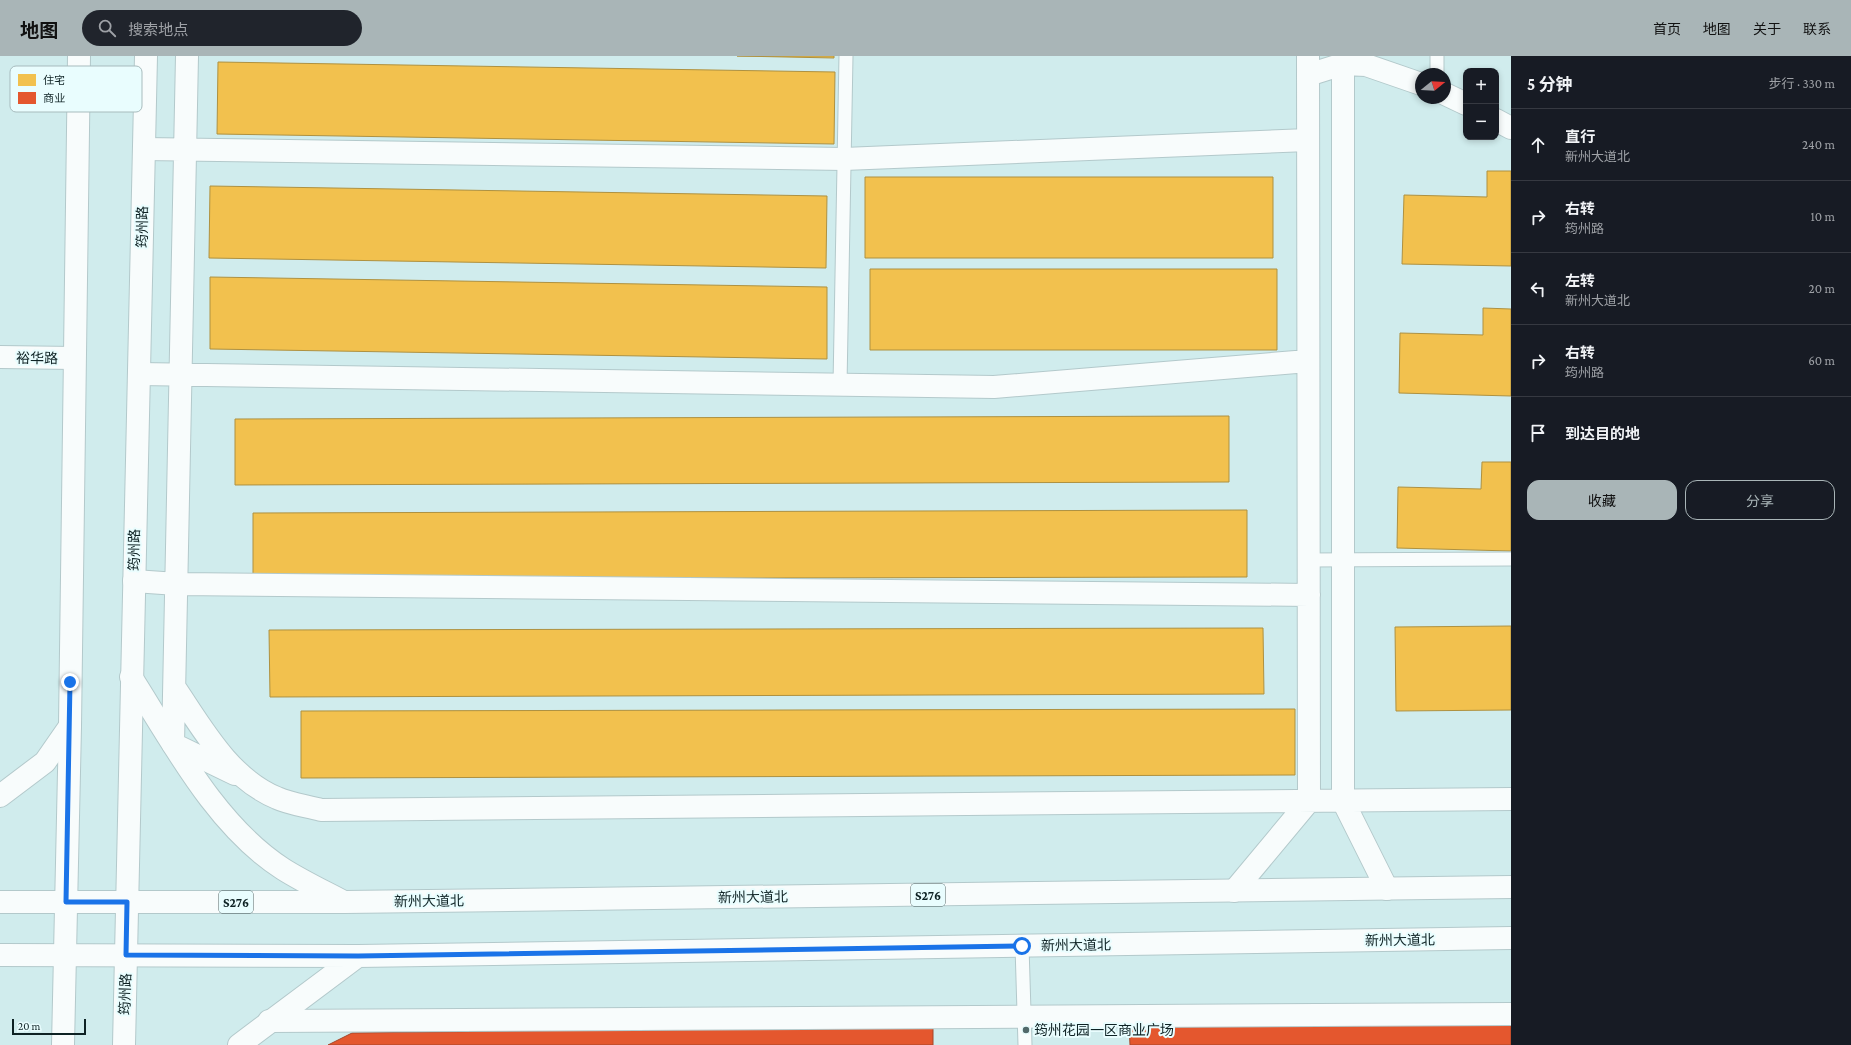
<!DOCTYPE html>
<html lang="zh">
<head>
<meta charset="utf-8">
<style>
  body { margin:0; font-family:"Crimson Pro","Noto Sans SC",serif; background:#20242c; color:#f1f3f6 }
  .controls { position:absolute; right:12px; top:12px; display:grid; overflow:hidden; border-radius:8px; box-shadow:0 2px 6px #0003 }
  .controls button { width:36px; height:36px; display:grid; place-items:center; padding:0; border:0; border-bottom:1px solid #363941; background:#171b24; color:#f1f3f6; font:20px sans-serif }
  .compass { position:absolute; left:1415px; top:12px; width:36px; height:36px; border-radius:50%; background:#171b24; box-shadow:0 2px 6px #0003; rotate:72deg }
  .scale { position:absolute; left:12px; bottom:10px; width:74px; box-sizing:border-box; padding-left:4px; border:2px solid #0e2224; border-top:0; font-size:11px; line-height:14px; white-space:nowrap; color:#0e2224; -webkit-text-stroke:3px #e9fdfe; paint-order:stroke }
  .stop { position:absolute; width:12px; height:12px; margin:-9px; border:3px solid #1a73e8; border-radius:50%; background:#fff }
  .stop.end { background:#1a73e8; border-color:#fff; box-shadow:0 1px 4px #0008 }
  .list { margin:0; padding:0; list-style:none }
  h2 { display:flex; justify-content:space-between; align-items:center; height:52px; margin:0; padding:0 16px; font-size:17px }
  h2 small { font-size:13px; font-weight:400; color:#9ea1a6 }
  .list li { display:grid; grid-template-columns:26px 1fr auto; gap:12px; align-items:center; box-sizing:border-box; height:72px; padding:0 16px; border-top:1px solid #363941 }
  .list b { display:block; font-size:15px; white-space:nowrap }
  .list p { margin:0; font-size:13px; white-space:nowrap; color:#9ea1a6 }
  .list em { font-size:13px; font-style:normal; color:#9ea1a6 }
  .actions { display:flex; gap:8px; padding:12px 16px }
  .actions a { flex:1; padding:9px 0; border:1px solid #a9b5b7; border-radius:12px; text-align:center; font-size:14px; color:#a9b5b7 }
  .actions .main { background:#a9b5b7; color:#111 }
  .icon { flex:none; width:22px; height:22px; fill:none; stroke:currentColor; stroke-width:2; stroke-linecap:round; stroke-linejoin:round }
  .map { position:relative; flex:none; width:1511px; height:989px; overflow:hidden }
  header { display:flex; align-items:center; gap:24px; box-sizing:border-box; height:56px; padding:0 20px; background:#a9b5b7; color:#111 }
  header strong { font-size:19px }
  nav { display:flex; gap:22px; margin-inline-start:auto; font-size:14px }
  .search { width:280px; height:36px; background:#20242c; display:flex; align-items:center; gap:10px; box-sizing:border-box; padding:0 14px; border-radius:22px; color:#9ea1a6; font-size:15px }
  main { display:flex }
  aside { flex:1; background:#171b24 }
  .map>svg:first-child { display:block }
  .homes { fill:#f2c14e; stroke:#ae9141 }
  .shops { fill:#e4572e; stroke:#a4472b }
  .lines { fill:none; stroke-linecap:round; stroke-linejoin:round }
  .service-casing { stroke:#b3c9cb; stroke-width:15 }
  .minor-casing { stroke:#b3c9cb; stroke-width:24 }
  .secondary-casing { stroke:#b3c9cb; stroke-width:24 }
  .primary-casing { stroke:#b3c9cb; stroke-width:24 }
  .service { stroke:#f8fcfc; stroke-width:13 }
  .minor { stroke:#f8fcfc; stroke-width:22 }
  .secondary { stroke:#f8fcfc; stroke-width:22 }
  .primary { stroke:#f8fcfc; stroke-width:22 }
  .route { stroke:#1a73e8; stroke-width:5 }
  .poi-dot { fill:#52696a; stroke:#e9fdfe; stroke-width:1.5 }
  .labels { text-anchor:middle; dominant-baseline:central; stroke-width:4; stroke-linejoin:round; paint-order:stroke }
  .shield { fill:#e9fdfe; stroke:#506465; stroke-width:1 }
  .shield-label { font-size:13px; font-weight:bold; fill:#0e2224 }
  .street-label { font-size:14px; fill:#0e2224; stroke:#e9fdfe }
  .poi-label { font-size:14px; fill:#0e2224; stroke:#e9fdfe; text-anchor:start }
  .key { fill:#e9fdfe; stroke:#a7bbbd; stroke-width:1 }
  .key-label { font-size:11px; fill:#0e2224 }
</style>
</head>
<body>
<header>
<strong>地图</strong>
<div class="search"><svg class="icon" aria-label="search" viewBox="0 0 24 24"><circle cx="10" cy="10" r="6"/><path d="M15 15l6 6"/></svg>搜索地点</div>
<nav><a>首页</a><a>地图</a><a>关于</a><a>联系</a></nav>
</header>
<main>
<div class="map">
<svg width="1511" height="989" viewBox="0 0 1511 989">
  <rect width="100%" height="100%" fill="#d0eced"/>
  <path class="homes" d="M737,0H834V2Z
    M218,6L835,16L834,88L217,78Z
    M1487,115H1511V210L1402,208L1404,139L1487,141Z
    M865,121H1273V202H865Z
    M210,130L827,140L826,212L209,202Z
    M870,213H1277V294H870Z
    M210,221L827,231V303L210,293Z
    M1483,252L1511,253V340L1399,337L1400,277L1483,279Z
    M1229,360V426L235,429V363Z
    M1482,406H1511V495L1397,492L1398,431L1481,433Z
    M1247,454V521L253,523V457Z
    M1511,570V654L1396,655L1395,571Z
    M1263,572L1264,638L270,641L269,574Z
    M1295,653V719L301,722V655Z
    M1474,985V989H1385V986Z
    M829,987H932V989H829Z
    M1229,988V989H1159Z"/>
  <path class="shops" d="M1511,963V989H1130L1129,968Z
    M933,970V989H328L352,977Z"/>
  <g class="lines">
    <defs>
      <path id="service" d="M1437,18V0
        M840,329L846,0
        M1308,504L1511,503
        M1022,890L1025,989"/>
      <path id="minor" d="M187,0L173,688L235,718
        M1343,0V745L1387,833
        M1308,19L1343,8L1366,9L1421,28
        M1445,38L1466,48
        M1496,64L1511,72
        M144,93L844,103L1308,84
        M0,301L74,302
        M139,318L994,331L1308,305
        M134,525L177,528L1309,539
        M175,632C202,672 229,722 277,742C290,748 307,750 321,754L1511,743
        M1234,835L1309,745L1308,0
        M269,965L1511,958"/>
      <path id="secondary" d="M63,989L70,670L79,0
        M124,989L146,0"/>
      <path id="primary" d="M131,621C173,687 216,770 283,813C302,825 323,835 342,845
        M0,740L45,706L70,670
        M0,846H345L1511,831
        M0,899L358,900L1511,882
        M239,989L358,900"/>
    </defs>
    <use href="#service" class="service-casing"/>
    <use href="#minor" class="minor-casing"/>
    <use href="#secondary" class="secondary-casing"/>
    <use href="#primary" class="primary-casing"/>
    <use href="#service" class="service"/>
    <use href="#minor" class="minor"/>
    <use href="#secondary" class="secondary"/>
    <use href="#primary" class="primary"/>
  </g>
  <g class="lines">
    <path class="route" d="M70,626L66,846H127L126,899L358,900L1022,890"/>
  </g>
  <circle class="poi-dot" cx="1026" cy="974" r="4"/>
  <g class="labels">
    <g class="shield">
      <rect x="911" y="828" width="34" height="22" rx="3"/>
      <rect x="219" y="835" width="34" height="22" rx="3"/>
    </g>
    <g class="shield-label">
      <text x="928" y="839">S276</text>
      <text x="236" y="846">S276</text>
    </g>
    <g class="street-label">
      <text transform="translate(142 171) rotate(-89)">筠州路</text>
      <text transform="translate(37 302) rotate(1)">裕华路</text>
      <text transform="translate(134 494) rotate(-89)">筠州路</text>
      <text transform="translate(753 841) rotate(-1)">新州大道北</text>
      <text transform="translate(429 845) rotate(-1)">新州大道北</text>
      <text transform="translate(1400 884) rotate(-1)">新州大道北</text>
      <text transform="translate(1076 889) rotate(-1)">新州大道北</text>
      <text transform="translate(125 938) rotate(-88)">筠州路</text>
    </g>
    <g class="poi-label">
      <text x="1034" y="974">筠州花园一区商业广场</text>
    </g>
  </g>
  <rect x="10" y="10" width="132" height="46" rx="6" class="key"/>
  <rect x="18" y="18" width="18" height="12" fill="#f2c14e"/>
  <rect x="18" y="36" width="18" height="12" fill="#e4572e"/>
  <g class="key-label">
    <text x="43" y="28">住宅</text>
    <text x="43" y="46">商业</text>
  </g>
</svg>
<div class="controls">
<button>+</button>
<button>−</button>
</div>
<svg class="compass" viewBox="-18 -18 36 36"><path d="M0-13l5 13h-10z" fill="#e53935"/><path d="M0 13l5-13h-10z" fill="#9ea1a6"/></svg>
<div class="scale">20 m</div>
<div class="stop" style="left:1022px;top:890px"></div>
<div class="stop end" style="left:70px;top:626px"></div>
</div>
<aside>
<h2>5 分钟<small>步行 · 330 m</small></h2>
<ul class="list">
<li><svg class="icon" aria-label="ahead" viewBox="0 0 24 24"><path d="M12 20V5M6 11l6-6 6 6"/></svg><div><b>直行</b><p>新州大道北</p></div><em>240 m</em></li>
<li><svg class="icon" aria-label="right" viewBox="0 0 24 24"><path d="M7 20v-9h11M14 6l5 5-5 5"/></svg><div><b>右转</b><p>筠州路</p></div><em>10 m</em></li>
<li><svg class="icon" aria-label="left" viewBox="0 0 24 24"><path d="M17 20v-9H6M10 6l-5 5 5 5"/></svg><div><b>左转</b><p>新州大道北</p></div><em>20 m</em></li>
<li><svg class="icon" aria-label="right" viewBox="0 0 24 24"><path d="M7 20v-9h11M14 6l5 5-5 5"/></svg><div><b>右转</b><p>筠州路</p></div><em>60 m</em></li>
<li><svg class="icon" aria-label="arrive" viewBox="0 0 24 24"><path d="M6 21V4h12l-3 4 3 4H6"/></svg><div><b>到达目的地</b></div></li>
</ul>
<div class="actions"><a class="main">收藏</a><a>分享</a></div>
</aside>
</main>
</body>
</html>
